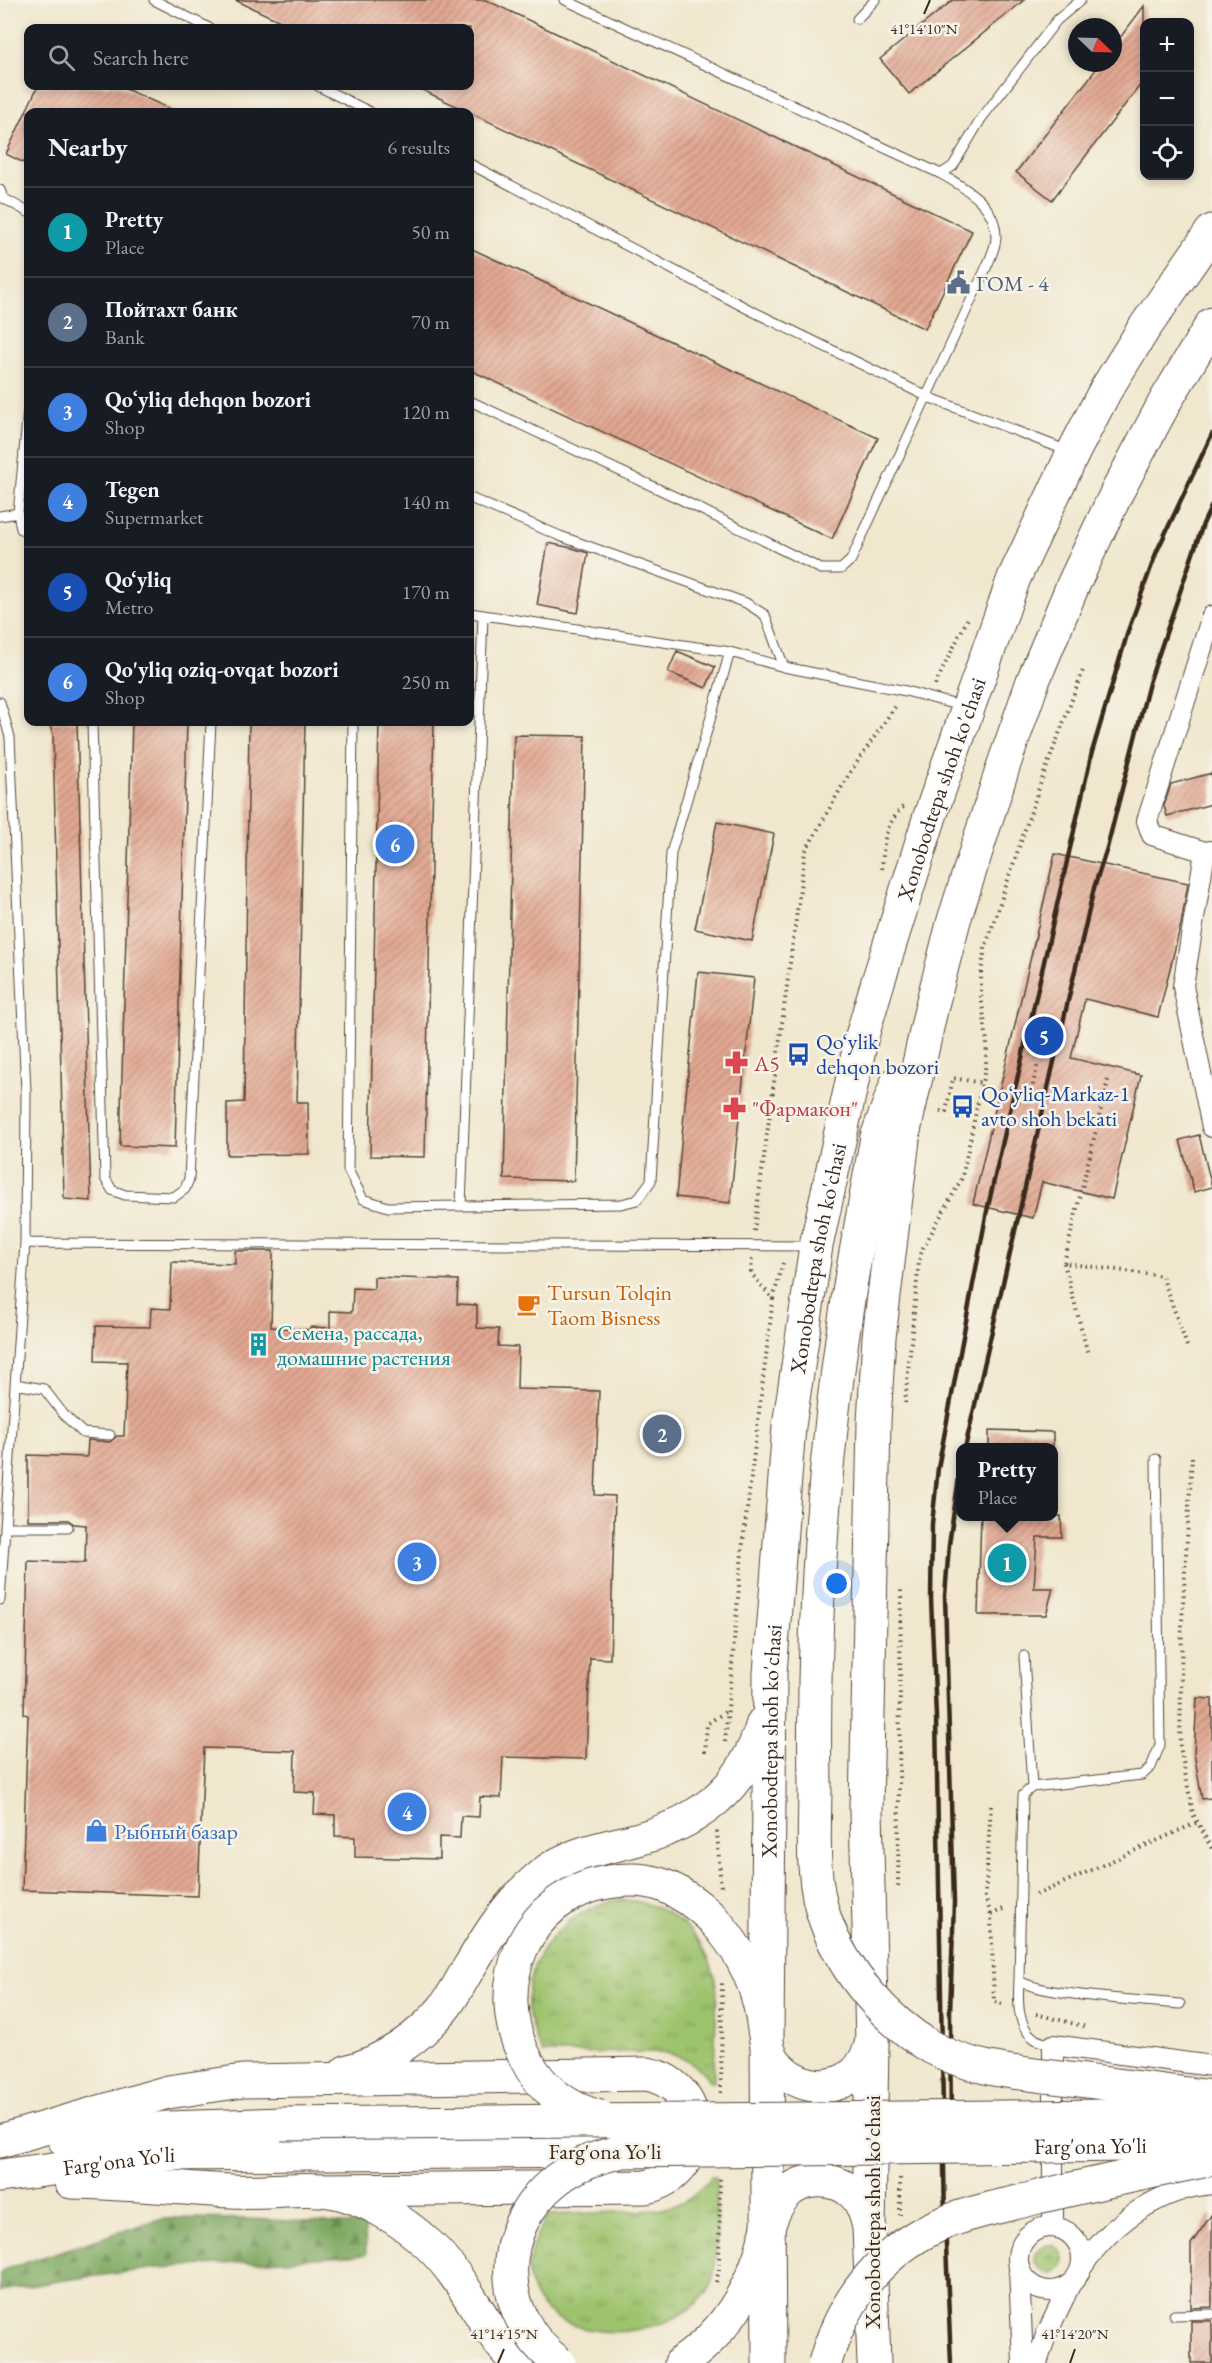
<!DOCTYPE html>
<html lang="en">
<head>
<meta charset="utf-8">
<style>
  body { margin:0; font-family:"EB Garamond",serif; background:#20242c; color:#f1f3f6 }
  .controls { position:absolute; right:18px; top:18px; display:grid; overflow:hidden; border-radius:12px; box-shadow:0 3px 9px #0003 }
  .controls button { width:54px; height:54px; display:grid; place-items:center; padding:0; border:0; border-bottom:2px solid #363941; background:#171b24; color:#f1f3f6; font:30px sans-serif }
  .compass { position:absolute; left:1068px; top:18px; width:54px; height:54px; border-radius:50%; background:#171b24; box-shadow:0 3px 9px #0003; rotate:113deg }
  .you { position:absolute; left:837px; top:1584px; width:21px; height:21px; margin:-15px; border:4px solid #fff; border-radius:50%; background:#1a73e8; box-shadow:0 0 0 9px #1a73e833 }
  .badge { display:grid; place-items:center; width:39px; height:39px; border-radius:50%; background:#db2777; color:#fff; font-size:20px; font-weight:700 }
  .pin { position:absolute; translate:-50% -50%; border:3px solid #fff; box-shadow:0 2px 6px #0006 }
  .popup { position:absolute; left:956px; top:1443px; width:102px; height:78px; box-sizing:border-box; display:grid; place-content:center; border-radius:12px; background:#171b24; filter:drop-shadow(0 2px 4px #0005); font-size:20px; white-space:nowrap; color:#9ea1a6 }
  .popup b { font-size:22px; color:#f1f3f6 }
  .popup::after { content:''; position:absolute; left:50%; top:100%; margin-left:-12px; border:12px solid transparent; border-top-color:#171b24 }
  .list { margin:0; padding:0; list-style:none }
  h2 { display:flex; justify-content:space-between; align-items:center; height:78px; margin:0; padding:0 24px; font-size:26px }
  h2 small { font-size:20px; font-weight:400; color:#9ea1a6 }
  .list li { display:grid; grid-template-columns:39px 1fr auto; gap:18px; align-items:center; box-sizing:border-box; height:90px; padding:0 24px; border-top:2px solid #363941 }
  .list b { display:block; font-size:22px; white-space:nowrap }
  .list p { margin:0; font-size:20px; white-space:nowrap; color:#9ea1a6 }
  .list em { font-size:20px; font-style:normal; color:#9ea1a6 }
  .icon { flex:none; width:33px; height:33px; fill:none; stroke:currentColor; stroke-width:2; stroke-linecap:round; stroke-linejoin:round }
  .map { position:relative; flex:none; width:1212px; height:2363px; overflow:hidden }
  .search { position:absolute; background:#171b24; box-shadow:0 3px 9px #0003; left:24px; top:24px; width:450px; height:66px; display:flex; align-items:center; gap:15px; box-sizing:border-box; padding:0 21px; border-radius:12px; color:#9ea1a6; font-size:22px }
  .panel { position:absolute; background:#171b24; box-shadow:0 3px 9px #0003; left:24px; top:108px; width:450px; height:618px; border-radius:12px }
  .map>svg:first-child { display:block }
  .grass { fill:url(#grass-tufts); stroke:#6c7646; stroke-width:1.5 }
  .forest { fill:url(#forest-firs); stroke:#5c6a3f; stroke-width:1.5 }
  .building { fill:url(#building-hatch) }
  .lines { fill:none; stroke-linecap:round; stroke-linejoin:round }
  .service-casing { stroke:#564638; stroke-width:11 }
  .minor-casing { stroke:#564638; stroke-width:22 }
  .trunk-casing { stroke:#564638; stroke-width:35 }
  .path { stroke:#564638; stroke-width:4; stroke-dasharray:1.5 4.5; stroke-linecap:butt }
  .service { stroke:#fff; stroke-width:9 }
  .minor { stroke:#fff; stroke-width:20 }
  .trunk { stroke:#fff; stroke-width:33 }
  .rail { stroke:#3b2a1e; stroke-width:4.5 }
  .trunk-bridge-casing { stroke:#564638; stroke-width:35; stroke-linecap:butt }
  .trunk-bridge { stroke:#fff; stroke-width:33 }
  .ticks { fill:none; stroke:#3b2a1e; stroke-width:2 }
  .labels { text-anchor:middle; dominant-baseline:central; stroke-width:5; stroke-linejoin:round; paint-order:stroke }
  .service-label { font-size:22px; fill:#4e5e75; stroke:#f7f3e8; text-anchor:start }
  .street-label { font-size:22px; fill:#3b2a1e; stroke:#f7f3e8 }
  .transit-label { font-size:22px; fill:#164399; stroke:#f7f3e8; text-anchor:start }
  .health-label { font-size:22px; fill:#be3a42; stroke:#f7f3e8; text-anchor:start }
  .food-label { font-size:22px; fill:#c56008; stroke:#f7f3e8; text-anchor:start }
  .culture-label { font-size:22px; fill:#0d838f; stroke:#f7f3e8; text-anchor:start }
  .shop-label { font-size:22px; fill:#366cbe; stroke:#f7f3e8; text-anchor:start }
  .ticks-label { font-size:15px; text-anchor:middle; fill:#3b2a1e; stroke:#f7f3e8; stroke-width:5; stroke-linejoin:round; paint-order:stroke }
</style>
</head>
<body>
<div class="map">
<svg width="1212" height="2363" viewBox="0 0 1212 2363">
  <defs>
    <pattern id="grass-tufts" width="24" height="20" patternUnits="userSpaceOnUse" patternTransform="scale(1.5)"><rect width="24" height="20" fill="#9ec36d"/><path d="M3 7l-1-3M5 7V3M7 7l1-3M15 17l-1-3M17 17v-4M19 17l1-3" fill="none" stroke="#829f59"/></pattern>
    <pattern id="forest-firs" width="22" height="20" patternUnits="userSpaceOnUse" patternTransform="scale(1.5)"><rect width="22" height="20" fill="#7ea960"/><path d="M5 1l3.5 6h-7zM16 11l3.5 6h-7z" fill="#688a4f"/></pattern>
    <pattern id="building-hatch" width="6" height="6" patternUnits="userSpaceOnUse" patternTransform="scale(1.5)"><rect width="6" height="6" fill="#e2a892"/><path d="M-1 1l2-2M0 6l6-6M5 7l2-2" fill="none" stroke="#b88977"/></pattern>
  </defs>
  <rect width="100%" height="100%" fill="#f7f3e8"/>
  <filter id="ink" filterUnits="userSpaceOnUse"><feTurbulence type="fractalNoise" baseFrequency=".0167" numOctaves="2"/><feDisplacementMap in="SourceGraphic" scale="12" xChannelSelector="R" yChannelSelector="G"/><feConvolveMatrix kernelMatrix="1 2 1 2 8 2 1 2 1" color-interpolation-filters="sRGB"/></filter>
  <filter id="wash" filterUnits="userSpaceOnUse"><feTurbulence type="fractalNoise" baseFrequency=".008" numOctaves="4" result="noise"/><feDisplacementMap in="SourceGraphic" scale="24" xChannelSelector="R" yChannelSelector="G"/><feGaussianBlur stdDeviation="1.35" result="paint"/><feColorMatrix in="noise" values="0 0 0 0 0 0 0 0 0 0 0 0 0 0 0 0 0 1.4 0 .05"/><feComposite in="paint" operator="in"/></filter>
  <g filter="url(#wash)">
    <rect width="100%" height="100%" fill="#f0e7ce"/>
    <path class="grass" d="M616,1900C666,1899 708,1935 716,1985C718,1995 716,2007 716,2017C715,2039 714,2061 714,2082H710C699,2063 681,2056 661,2052L542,2053C535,2037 527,2018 528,2000C528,1949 570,1910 616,1900Z
      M711,2177H716C716,2208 720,2258 711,2286C664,2363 467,2344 548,2215L658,2210C682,2205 696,2196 711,2177Z
      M1035 2259a14 14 0 1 1 28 0a14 14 0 1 1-28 0Z"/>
    <path class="forest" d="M176,2218L250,2219L365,2225L366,2255L158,2268L65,2280L0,2291V2271L156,2220Z"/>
    <g id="blocks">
      <path class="building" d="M235,0H486L972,231L925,329L414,86H470V28H295Z
        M953,0H1024L909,94L880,59Z
        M1144,6V80L1052,200L1016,172L1101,63H1113V47Z
        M38,86H119L177,112H28V165L6,154Z
        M470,248L878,438L832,539L470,370Z
        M548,543L572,548L588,553L578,613L537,605Z
        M677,651L715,667L706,688L668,672Z
        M49,722H77L91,1201L64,1199L53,735Z
        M132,722H187L175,1148L120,1146Z
        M249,722H305L297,1102H308L309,1154L227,1155V1103L244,1102Z
        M379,722H434L425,1157L370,1156Z
        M514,735L585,736L574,1181L504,1179Z
        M1212,773V804L1167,816L1164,806L1171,784Z
        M717,822L774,834L752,941L695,929Z
        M1055,854L1188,883L1181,924L1158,1017L1085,999L1071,1058L1141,1075L1112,1199L1042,1182L1033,1218L973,1204Z
        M698,972L754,978L730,1203L676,1197Z
        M1199,1135L1212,1187L1194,1192L1180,1140Z
        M235,1251H273L271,1327L310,1330V1327L330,1328V1311L352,1312L353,1288L374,1289V1277L458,1280L457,1304L477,1305V1328L499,1329L498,1346L518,1347L517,1389L599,1391L595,1495L615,1496L610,1659L590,1658L586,1759L503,1757L501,1798L480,1797L479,1817L461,1816L460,1838L439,1837V1859L355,1857V1837L335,1836V1815L314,1814L315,1793L294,1792L295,1751L204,1748L198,1896L22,1890L28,1715L24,1714L28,1561L85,1563L86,1525L74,1524L68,1520H28V1455L87,1457L88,1440L110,1442L117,1436H124L127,1362L95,1361L96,1326L150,1327L151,1308L170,1309L172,1262L235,1264Z
        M989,1430L1053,1432V1448H989Z
        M981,1516H1061L1062,1537H1037L1034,1588H1053L1046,1615H978Z
        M1197,1698L1212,1699V1798L1202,1799L1194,1753Z
        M1212,2214V2307L1191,2308V2244Z
        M1191,2321H1212V2363H1191Z"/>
    </g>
  </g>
  <g filter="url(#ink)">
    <use href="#blocks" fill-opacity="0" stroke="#564638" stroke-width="1.5"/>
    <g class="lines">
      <defs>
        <path id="service" d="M154,0L209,28
          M565,0L941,174L953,166L981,119L1057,20L1081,0
          M857,19L875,0
          M318,86L370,112
          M470,164L752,311L928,397L1068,451
          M0,190L3,198L28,212
          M470,401L682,500L821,569H841L851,560L986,268C990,259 996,247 996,237C996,204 965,188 941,174
          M470,498L560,536L746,603L765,615L784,667L906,691L964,707
          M18,513L21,529L28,533
          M0,516L18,513L28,410
          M470,613L730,652L784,667
          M0,702L10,737L26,1092L25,1243L0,1600
          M92,722L105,1178L112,1190L125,1195L174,1197L185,1189L189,1179L211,722
          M353,722L348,1170L363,1199L388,1207L621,1204L637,1200L651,1181L671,853L730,652
          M461,1206L483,615
          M25,1243L812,1246
          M15,1384L44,1389L64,1415L83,1433L110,1435
          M1156,1459L1160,1745L1151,1767L1142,1775L1032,1787L1023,1795L1019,1980C1035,1995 1151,2001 1180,2004
          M5,1527H68
          M1024,1656L1032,1787
          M1019,1980C1018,1999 1016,2026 1035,2039C1039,2042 1048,2043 1053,2045
          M1174,2315L1212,2314"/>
        <path id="minor" d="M1212,616L1147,821L1152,835L1205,852L1212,851
          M1205,852L1183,986L1212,1127
          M1018 2259a32 32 0 1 1 64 0a32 32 0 1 1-64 0Z
          M1053,2227V2045L1212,2066
          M1082,2267C1111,2223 1159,2189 1212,2184
          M1019,2268L1023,2363
          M1037,2363L1046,2335L1070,2285"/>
        <g id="trunk">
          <path d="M851,1280L877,1137L897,1083"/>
          <path d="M712,1918C736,1944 752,1971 760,2006C764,2023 764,2045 773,2059C790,2086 829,2095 854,2074C864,2065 868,2054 872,2042"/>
          <path d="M346,2072C383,2062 418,2039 443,2009C454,1996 461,1980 470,1966C490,1932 511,1899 543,1874C567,1855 598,1849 627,1842C694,1826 743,1792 763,1723"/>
          <path d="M64,2139L168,2128L281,2124"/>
          <path d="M0,2141L168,2092L243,2081L647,2074C710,2086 708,2173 646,2187L324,2190"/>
          <path id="s1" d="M0,2176L165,2154L615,2151"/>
          <path d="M71,2182C125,2183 177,2188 231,2191C261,2193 292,2188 322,2190C359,2193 404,2221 430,2246C466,2280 483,2328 517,2363"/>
          <path d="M681,2363C718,2338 744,2301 759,2259C766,2238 769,2213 784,2196C801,2176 836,2176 854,2194C863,2203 866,2215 869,2227"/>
          <path id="s2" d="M769,2363L767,2040L770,1673L789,1426L816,1246L862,1036L877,985L930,816L1014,578L1073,453L1105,391L1143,330L1212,231"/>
          <path d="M874,2363L869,2227L872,2042L866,1810L874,1421L879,1337L904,1131L932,1005L954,920L1004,764L1033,681L1073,585L1117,492L1166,400L1212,324"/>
        </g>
      </defs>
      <use href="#service" class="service-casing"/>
      <use href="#minor" class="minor-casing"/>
      <use href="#trunk" class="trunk-casing"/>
      <path class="path" d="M935,685L969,616
        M882,869C884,843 883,827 903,807
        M1108,1080L1064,1263L1162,1276L1187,1346
        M1030,1097L1038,1063
        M940,1111L946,1112L953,1078L982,1083
        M754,1231L805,852L849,774L897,704
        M1064,1263L1088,1354
        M773,1299L783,1263
        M905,1403L919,1261L923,1248L962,1178L986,1064L987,1042L981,995V972L985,948L1041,782L1084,668
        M1192,1457L1182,1621L1180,1746L1193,1814L1212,1849
        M725,1742L743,1542L773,1299L751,1273L752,1259
        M705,1752L707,1724L728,1710
        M991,1806L985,1897L991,1915L994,2002L1003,2004
        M717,1831L721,1889
        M898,1886L901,1587
        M1036,1895L1196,1823
        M991,1915L1007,1907
        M1036,2014L1087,2027
        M721,2093L722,1980
        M900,2178V2215
        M716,2282L719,2270L720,2175"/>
      <use href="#service" class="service"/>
      <use href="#minor" class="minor"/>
      <use href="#trunk" class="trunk"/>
      <path class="rail" d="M965,1448L1094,888L1107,848L1149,683L1203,524L1212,505
        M951,2129L950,2012L954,1902L945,1596L949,1545L960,1470
        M951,2363L945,2221L936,1717L931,1599L932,1524L938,1468L987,1211L1092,752L1129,628L1157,551L1212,434"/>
      <defs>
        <g id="trunk-bridge">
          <path d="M851,1280C824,1446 812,1617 815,1785C815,1830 810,1880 826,1922C844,1972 885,2020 931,2047C973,2071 1023,2073 1070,2079C1117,2085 1165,2091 1212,2097"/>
          <path d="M600,2117C568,2109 541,2089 526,2059C488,1987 524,1896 608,1882C626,1879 645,1879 662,1885C681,1892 697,1904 712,1918"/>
          <path d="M281,2124L1212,2115"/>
          <path id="s3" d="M559,2363C496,2316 494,2229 556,2180C576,2164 598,2157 623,2151L1212,2144"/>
          <path d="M825,2363C843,2298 885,2245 949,2221C978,2210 1009,2205 1038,2197C1096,2183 1154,2171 1212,2159"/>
        </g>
      </defs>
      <use href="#trunk-bridge" class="trunk-bridge-casing"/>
      <use href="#trunk-bridge" class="trunk-bridge"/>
    </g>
  </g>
  <path class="ticks" d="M924,14L930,0M498,2363L504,2349M1070,2363L1075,2349"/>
  <defs>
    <symbol id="civic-bare" viewBox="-9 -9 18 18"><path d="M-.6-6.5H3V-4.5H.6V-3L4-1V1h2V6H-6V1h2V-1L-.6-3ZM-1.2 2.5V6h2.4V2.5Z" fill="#5c6f8a" stroke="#f7f3e8" stroke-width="2.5" paint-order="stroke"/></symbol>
    <symbol id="bus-bare" viewBox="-9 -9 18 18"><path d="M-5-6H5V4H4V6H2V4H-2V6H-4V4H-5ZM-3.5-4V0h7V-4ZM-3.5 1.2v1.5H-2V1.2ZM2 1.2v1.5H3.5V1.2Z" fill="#1a4fb4" stroke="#f7f3e8" stroke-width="2.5" paint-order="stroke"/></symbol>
    <symbol id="pharmacy-bare" viewBox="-9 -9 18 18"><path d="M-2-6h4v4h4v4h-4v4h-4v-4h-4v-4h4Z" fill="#e0444e" stroke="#f7f3e8" stroke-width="2.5" paint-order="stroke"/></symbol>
    <symbol id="cafe-bare" viewBox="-9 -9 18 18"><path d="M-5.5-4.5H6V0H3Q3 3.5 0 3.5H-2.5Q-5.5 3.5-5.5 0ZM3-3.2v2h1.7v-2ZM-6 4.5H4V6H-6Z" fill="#e8710a" stroke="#f7f3e8" stroke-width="2.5" paint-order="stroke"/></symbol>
    <symbol id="building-bare" viewBox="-9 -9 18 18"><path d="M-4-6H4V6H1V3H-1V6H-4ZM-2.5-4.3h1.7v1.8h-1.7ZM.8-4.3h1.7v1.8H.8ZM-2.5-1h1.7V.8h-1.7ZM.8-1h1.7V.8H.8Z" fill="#0f9aa8" stroke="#f7f3e8" stroke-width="2.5" paint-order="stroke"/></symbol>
    <symbol id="shop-bare" viewBox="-9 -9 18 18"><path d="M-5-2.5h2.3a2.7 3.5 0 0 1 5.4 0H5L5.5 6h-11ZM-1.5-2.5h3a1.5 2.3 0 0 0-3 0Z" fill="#3f7fe0" stroke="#f7f3e8" stroke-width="2.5" paint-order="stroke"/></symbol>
  </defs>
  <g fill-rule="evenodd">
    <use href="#civic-bare" x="942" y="266" width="33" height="33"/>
    <use href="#bus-bare" x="782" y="1038" width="33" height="33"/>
    <use href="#pharmacy-bare" x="720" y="1046" width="33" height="33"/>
    <use href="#bus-bare" x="946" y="1090" width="33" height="33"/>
    <use href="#pharmacy-bare" x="718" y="1092" width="33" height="33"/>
    <use href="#cafe-bare" x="512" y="1288" width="33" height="33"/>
    <use href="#building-bare" x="242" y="1328" width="33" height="33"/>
    <use href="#shop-bare" x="80" y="1814" width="33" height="33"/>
  </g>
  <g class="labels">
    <g class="service-label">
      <text x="976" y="283">ГОМ - 4</text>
    </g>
    <g class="street-label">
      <text stroke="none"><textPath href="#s2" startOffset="1594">Xonobodtepa shoh ko'chasi</textPath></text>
      <text stroke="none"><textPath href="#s2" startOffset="1108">Xonobodtepa shoh ko'chasi</textPath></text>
      <text stroke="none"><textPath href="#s2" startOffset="622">Xonobodtepa shoh ko'chasi</textPath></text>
      <text stroke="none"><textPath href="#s3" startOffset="754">Farg'ona Yo'li</textPath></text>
      <text x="605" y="2151">Farg'ona Yo'li</text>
      <text stroke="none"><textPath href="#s1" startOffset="120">Farg'ona Yo'li</textPath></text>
      <text transform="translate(872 2212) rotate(-90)">Xonobodtepa shoh ko'chasi</text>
    </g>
    <g class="transit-label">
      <text x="816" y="1041">Qo‘ylik<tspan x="816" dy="25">dehqon bozori</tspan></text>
      <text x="981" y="1093">Qoʻyliq-Markaz-1<tspan x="981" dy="25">avto shoh bekati</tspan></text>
    </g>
    <g class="health-label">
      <text x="754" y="1063">А5</text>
      <text x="752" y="1108">"Фармакон"</text>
    </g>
    <g class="food-label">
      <text x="547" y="1292">Tursun Tolqin<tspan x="547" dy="25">Taom Bisness</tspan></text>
    </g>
    <g class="culture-label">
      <text x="277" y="1332">Семена, рассада,<tspan x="277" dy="25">домашние растения</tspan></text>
    </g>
    <g class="shop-label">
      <text x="114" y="1831">Рыбный базар</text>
    </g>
  </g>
  <g class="ticks-label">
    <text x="924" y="34">41°14'10"N</text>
    <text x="504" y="2339">41°14'15"N</text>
    <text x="1075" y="2339">41°14'20"N</text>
  </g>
</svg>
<div class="controls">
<button>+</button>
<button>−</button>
<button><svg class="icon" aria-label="locate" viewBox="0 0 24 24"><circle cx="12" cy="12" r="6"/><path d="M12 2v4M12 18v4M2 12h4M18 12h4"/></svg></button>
</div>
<svg class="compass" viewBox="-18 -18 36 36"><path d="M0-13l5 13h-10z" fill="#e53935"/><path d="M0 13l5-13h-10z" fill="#9ea1a6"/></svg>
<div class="you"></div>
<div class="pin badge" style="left:1007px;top:1563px;background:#0f9aa8">1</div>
<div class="popup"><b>Pretty</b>Place</div>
<div class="pin badge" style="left:662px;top:1434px;background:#5c6f8a">2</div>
<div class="pin badge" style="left:417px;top:1562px;background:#3f7fe0">3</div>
<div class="pin badge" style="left:407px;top:1812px;background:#3f7fe0">4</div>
<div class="pin badge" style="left:1044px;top:1036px;background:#1a4fb4">5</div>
<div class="pin badge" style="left:395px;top:844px;background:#3f7fe0">6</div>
<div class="search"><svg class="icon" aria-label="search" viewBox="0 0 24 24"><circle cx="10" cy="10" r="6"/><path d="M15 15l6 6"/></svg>Search here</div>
<section class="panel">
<h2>Nearby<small>6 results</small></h2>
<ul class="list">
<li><span class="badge" style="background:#0f9aa8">1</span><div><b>Pretty</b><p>Place</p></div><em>50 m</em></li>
<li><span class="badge" style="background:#5c6f8a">2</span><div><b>Пойтахт банк</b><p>Bank</p></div><em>70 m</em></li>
<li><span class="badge" style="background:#3f7fe0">3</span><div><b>Qoʻyliq dehqon bozori</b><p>Shop</p></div><em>120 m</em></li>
<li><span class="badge" style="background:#3f7fe0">4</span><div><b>Tegen</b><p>Supermarket</p></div><em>140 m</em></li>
<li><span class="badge" style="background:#1a4fb4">5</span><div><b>Qo‘yliq</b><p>Metro</p></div><em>170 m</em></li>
<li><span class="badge" style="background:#3f7fe0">6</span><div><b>Qo'yliq oziq-ovqat bozori</b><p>Shop</p></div><em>250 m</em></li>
</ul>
</section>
</div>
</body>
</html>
